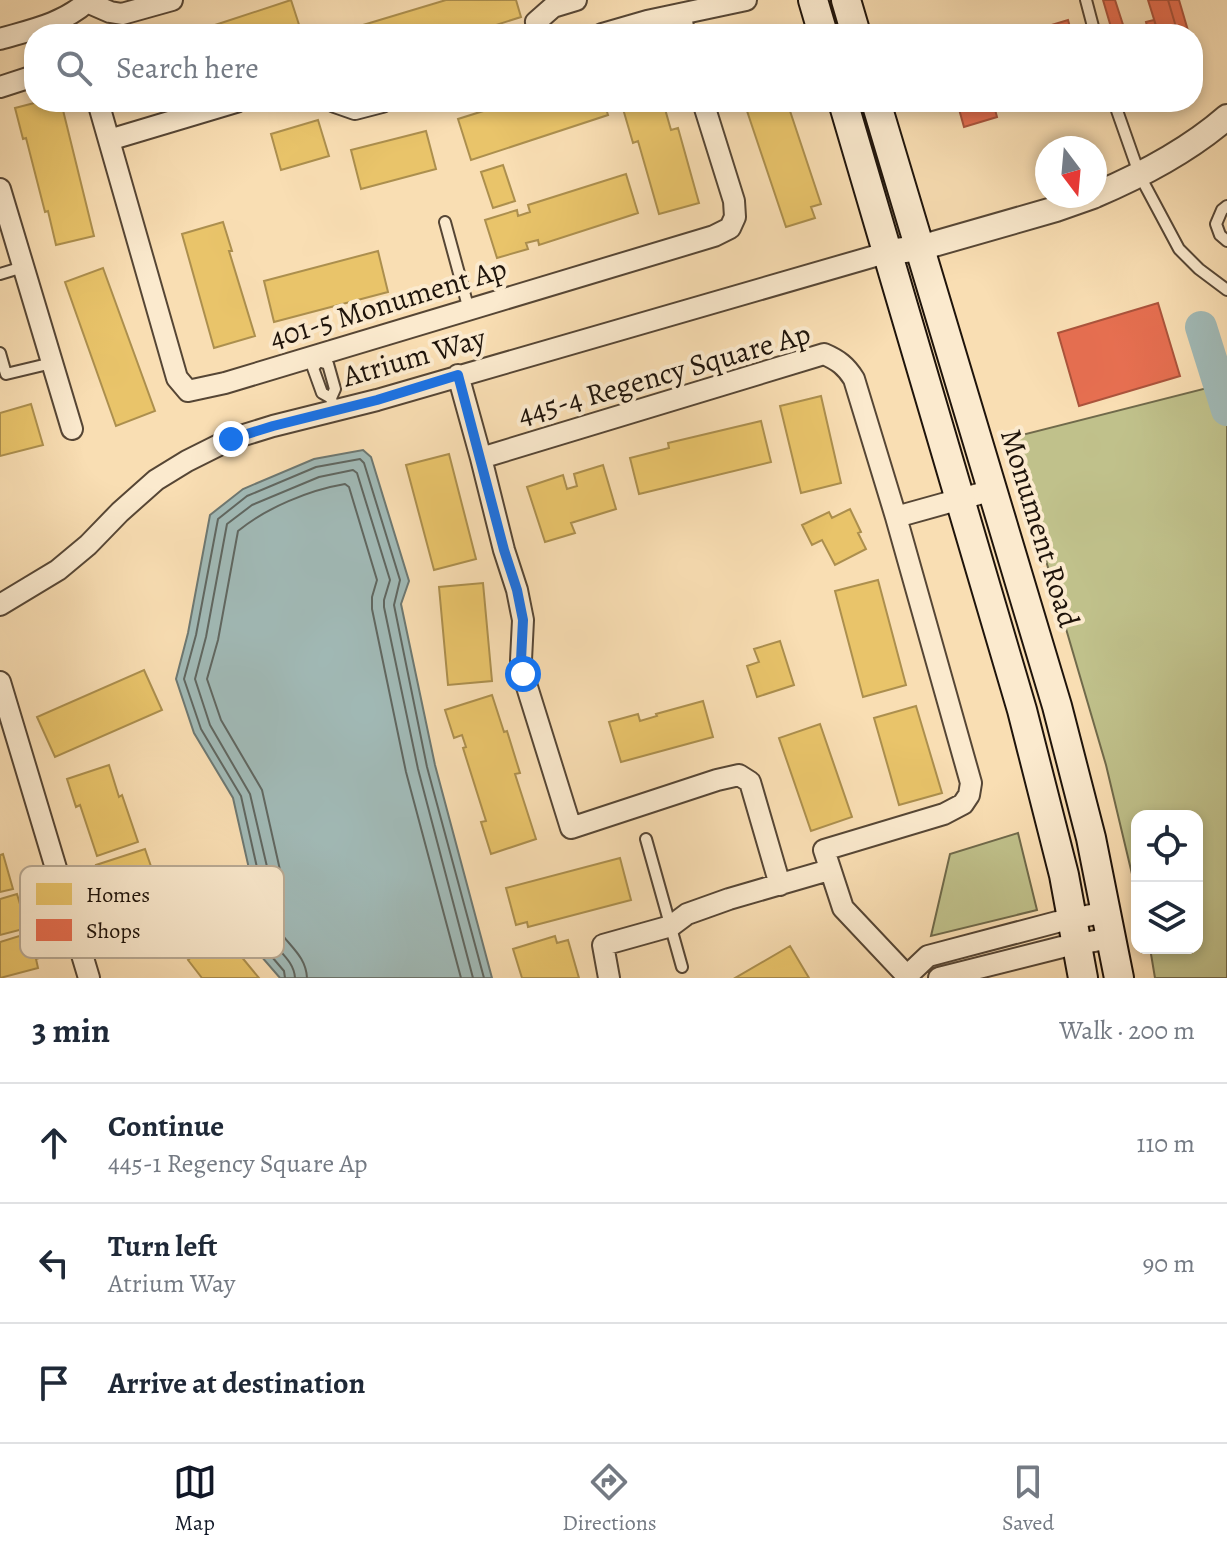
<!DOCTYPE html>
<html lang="en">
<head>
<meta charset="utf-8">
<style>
  body { margin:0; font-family:Alegreya,serif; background:#f6f6f7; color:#1f2937 }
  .controls { position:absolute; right:24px; bottom:24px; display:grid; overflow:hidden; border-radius:16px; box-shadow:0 4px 12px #0003 }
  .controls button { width:72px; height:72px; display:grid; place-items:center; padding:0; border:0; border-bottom:2px solid #e0e1e3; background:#fff; color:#1f2937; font:40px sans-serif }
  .compass { position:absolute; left:1035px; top:136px; width:72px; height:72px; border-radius:50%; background:#fff; box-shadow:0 4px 12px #0003; rotate:164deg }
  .stop { position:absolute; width:24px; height:24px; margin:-18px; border:6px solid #1a73e8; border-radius:50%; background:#fff }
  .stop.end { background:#1a73e8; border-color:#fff; box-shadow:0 2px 8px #0008 }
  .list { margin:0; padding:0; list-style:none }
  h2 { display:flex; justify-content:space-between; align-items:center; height:104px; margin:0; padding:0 32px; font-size:34px }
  h2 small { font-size:26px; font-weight:400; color:#747a83 }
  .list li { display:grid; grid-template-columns:52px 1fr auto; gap:24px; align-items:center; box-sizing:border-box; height:120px; padding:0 32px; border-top:2px solid #e0e1e3 }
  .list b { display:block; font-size:30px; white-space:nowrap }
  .list p { margin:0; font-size:26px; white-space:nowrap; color:#747a83 }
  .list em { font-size:26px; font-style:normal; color:#747a83 }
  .icon { flex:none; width:44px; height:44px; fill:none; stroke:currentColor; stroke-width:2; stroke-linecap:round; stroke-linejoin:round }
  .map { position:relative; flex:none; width:1227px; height:978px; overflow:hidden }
  .search { position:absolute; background:#fff; box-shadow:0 4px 12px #0003; left:24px; right:24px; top:24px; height:88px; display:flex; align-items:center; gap:20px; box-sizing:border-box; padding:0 28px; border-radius:32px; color:#747a83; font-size:30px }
  .sheet { height:464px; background:#fff }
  nav { display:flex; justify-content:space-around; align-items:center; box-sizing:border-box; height:112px; border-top:2px solid #e0e1e3; background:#fff; font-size:22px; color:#747a83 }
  nav a { display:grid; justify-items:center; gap:4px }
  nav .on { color:#111827 }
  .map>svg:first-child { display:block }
  .green { fill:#c0c18b; stroke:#706a4b; stroke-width:2 }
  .water { fill:#a1bab7; stroke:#6d7872; stroke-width:2 }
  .homes { fill:#e9c46a; stroke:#ac8f4e; stroke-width:2 }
  .shops { fill:#e76f51; stroke:#ab543c; stroke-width:2 }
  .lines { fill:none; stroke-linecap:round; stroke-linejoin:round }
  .shore { stroke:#606761; stroke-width:2 }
  .river { stroke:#a1bab7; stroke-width:32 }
  .service-casing { stroke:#564635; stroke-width:14 }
  .minor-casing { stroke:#564635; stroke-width:24 }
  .tertiary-casing { stroke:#564635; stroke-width:28 }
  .secondary-casing { stroke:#1f140b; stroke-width:32 }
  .service { stroke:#fbeace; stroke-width:10 }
  .minor { stroke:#fbeace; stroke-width:20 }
  .tertiary { stroke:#fbeace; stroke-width:24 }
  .secondary { stroke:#fbeace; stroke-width:28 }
  .route { stroke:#1a73e8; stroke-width:10 }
  .labels { text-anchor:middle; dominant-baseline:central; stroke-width:8; stroke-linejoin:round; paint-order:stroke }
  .street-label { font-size:30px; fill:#1f140b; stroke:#fbeace }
  .key { fill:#fbeace; stroke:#b9aa94; stroke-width:2 }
  .key-label { font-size:22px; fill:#1f140b }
</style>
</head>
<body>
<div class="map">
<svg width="1227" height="978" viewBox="0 0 1227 978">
  <rect width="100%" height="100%" fill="#f9deb3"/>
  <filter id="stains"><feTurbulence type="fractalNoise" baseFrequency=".0025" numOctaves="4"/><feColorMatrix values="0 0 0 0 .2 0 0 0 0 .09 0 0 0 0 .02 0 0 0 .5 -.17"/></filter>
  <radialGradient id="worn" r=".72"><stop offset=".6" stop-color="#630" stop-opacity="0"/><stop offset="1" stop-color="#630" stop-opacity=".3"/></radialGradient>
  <path class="green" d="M1227,383V978H1155L1150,948H1197V816H1137V895L1106,765L1010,438Z
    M1018,833L1037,910L931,936L950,854Z"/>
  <path class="water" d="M363,450L371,457L409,581L401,604L435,765L492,978H280L254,948L247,935L250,873L233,798L194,733L176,679L188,633L210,515L243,489L314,459Z"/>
  <path class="homes" d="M291,0L302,34H197L210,30L209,27Z
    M446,0H516L521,17L468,34H333Z
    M38,102H61L94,236L56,245L48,211L45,212L26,138L23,139L15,108Z
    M512,102H604L608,115L471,160L458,119Z
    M621,102H663L671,130L678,128L699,203L659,214L638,141L633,143Z
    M744,102H787L821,204L811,207L815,218L786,227Z
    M318,120L329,156L281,170L271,134Z
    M426,131L436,169L361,189L351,150Z
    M503,165L515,201L493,208L481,172Z
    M626,174L638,213L539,245L538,240L526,243L528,249L497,258L485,220L517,210L518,216L530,212L528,205Z
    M223,222L232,251H229L255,336L214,348L182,234Z
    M378,251L388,292L274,322L264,281Z
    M103,268L155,411L116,426L65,282Z
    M821,396L841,483L801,493L780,406Z
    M31,404L43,445L0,456V413Z
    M761,421L771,462L639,494L630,458L669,448L668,443Z
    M449,454L476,559L434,570L406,465Z
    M603,465L616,509L571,523L575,533L545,542L527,487L563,475L567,489L577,486L574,474Z
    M850,509L861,532L858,533L866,549L835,565L822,540L812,545L802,525L829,512L832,518Z
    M878,580L906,685L863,697L835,591Z
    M483,583L492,681L448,685L439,587Z
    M780,641L794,685L757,697L747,666L759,662L754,649Z
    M144,670L162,710L55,757L37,717Z
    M492,695L504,732L507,731L520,773L515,774L536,839L491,854L481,822L486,821L463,748L466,747L462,735L454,738L445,710Z
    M703,701L713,737L621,762L609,722L638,714L640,721L657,716L656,714Z
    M916,706L942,793L899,805L874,718Z
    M820,724L852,817L811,831L779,738Z
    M109,765L119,797L122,795L138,842L97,856L80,805L76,807L67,779Z
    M145,849L153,872L103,887L96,865Z
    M3,854L13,889L0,892V855Z
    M620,858L631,900L528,927L527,922L516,925L506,888Z
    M17,894L27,928L0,935V899Z
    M221,932L259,978H202L188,960Z
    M29,933L33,947L41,944L45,956L36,959L38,968L0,978V942Z
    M555,936L557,943L568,940L579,978H522L513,949Z
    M790,946L809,978H735Z"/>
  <path class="shops" d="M1103,0H1115L1126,34H1113Z
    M1148,0H1168L1176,27L1158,32Z
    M1168,0H1179L1189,34H1149L1146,22L1154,20L1158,32L1176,27Z
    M1068,20L1072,34H1025V33Z
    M957,102H993L997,117L964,127Z
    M1158,303L1180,376L1079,406L1058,333Z"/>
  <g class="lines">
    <path class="shore" d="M285,978L284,971L261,944L256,933L258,872L241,796L201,729L184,679L196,635L218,519L247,496L316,467L360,459L364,463L400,580L394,605L427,767L484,978
      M295,978C294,958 273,949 266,931L268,871L250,794L210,725L195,679L206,637L227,524L252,505L319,477L353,470L357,473L390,580L384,600V607L418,769L473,978
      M307,978C306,956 289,946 278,929L280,870L262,790L221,720L207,679L218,640L238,531C266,508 309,490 345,484L349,487L377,580L372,597V609L406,772L461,978"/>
    <path class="river" d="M1201,327L1227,410"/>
    <defs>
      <path id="service" d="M1086,0L1095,34
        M1114,102L1140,176L1179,249L1199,269L1227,290
        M1227,206L1222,210L1216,224L1220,235L1227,241
        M445,222L469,310
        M0,274L23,267
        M0,353L6,374L52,363
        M318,358L319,361L328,364L335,389L331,398L334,411
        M319,361L313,368L322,393L331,398
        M646,839L682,967"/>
      <path id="minor" d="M87,2L110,12L122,14L172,0
        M681,14L684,34
        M540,34L536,22L553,7L576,0
        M602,34L647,21L746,0
        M0,39C31,30 62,24 87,2
        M0,87L34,76
        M98,102L177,378L188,391L225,383L714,236L730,228L735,217L734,201L703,102
        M335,102L355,109L382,102
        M109,140L236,102
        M0,189L72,429
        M458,375L481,458L504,550L517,590L523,620L521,660L523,674L571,828L717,780L739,775L750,782L780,885
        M481,458L824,354C838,360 846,366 854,379L896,517L971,783L969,795L963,804L944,814L824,850L843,908L909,978
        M896,517L993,490
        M0,605L58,570L88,545L120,512L156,480L187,461L231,439L273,426L377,400L889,252
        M0,682L89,978
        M908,975L928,956L1057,922L1106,912
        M609,978L603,945L671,926L687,914L729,899L829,870
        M939,978L1062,947L1111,938"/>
      <path id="tertiary" d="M1095,195C1142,175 1188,151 1227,117
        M889,252L920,248L1056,209L1093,196"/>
      <path id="secondary" d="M813,0L823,34
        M846,0L856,34
        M843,102L1022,710L1064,875L1083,978
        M876,102L1057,706L1091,838L1119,978"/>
    </defs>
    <use href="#service" class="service-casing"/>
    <use href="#minor" class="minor-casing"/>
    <use href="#tertiary" class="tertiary-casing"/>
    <use href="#secondary" class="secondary-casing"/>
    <use href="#service" class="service"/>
    <use href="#minor" class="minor"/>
    <use href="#tertiary" class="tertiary"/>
    <use href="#secondary" class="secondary"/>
  </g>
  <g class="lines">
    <path class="route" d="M231,439L273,426L377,400L458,375L504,550L517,590L523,620L521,660L523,674"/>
  </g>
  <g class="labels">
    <g class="street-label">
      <text transform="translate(388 303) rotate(-17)">401-5 Monument Ap</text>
      <text transform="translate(414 357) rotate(-16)">Atrium Way</text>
      <text transform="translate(664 374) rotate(-16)">445-4 Regency Square Ap</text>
      <text transform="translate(1040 528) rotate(73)">Monument Road</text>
    </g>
  </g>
  <rect x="20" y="866" width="264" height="92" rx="12" class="key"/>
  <rect x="36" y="883" width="36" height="22" fill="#e9c46a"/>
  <rect x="36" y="919" width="36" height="22" fill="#e76f51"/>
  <g class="key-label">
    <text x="86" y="902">Homes</text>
    <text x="86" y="938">Shops</text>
  </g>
  <rect width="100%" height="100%" filter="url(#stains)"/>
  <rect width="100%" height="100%" fill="url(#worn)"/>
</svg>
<div class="controls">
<button><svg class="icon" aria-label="locate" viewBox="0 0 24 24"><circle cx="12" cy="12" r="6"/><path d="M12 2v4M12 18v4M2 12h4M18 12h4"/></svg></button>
<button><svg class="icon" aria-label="layers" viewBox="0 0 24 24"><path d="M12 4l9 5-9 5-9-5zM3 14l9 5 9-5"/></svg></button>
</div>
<svg class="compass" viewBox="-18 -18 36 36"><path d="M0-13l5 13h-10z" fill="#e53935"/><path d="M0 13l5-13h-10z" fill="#747a83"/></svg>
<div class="stop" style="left:523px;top:674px"></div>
<div class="stop end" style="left:231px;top:439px"></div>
<div class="search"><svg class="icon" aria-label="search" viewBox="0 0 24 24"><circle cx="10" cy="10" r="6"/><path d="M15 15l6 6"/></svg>Search here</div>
</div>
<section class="sheet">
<h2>3 min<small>Walk · 200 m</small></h2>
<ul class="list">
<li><svg class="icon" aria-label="ahead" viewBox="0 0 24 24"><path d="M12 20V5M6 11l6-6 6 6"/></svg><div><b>Continue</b><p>445-1 Regency Square Ap</p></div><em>110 m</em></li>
<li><svg class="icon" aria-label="left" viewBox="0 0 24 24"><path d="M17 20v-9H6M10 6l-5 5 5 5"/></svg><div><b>Turn left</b><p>Atrium Way</p></div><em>90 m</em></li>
<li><svg class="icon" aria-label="arrive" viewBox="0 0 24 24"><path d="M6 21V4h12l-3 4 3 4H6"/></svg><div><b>Arrive at destination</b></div></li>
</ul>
</section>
<nav>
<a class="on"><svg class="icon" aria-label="map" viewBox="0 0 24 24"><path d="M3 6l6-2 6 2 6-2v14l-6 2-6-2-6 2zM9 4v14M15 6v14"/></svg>Map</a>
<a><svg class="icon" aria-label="directions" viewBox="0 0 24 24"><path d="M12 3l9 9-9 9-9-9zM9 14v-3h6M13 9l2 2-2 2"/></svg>Directions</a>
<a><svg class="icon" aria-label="saved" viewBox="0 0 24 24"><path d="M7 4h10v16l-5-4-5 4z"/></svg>Saved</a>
</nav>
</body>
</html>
